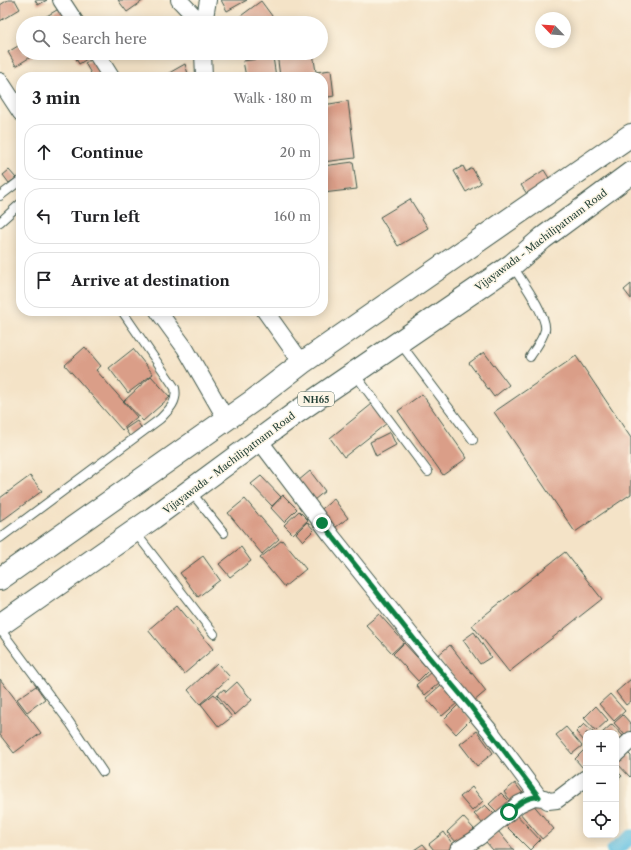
<!DOCTYPE html>
<html lang="en">
<head>
<meta charset="utf-8">
<style>
  body { margin:0; font-family:"Libre Caslon Text",serif; background:#f6f6f6; color:#202124 }
  .controls { position:absolute; right:12px; bottom:12px; display:grid; overflow:hidden; border-radius:8px; box-shadow:0 2px 10px #0003 }
  .controls button { width:36px; height:36px; display:grid; place-items:center; padding:0; border:0; border-bottom:1px solid #e0e0e0; background:#fff; color:#202124; font:20px sans-serif }
  .compass { position:absolute; left:535px; top:12px; width:36px; height:36px; border-radius:50%; background:#fff; box-shadow:0 2px 10px #0003; rotate:295deg }
  .stop { position:absolute; width:12px; height:12px; margin:-9px; border:3px solid #0b8043; border-radius:50%; background:#fff }
  .stop.end { background:#0b8043; border-color:#fff; box-shadow:0 1px 4px #0008 }
  .list { margin:0; padding:0; list-style:none }
  h2 { display:flex; justify-content:space-between; align-items:center; height:52px; margin:0; padding:0 16px; font-size:17px }
  h2 small { font-size:13px; font-weight:400; color:#757577 }
  .list li { display:grid; grid-template-columns:26px 1fr auto; gap:12px; align-items:center; box-sizing:border-box; height:56px; margin:0 8px 8px; padding:0 8px; border:1px solid #e0e0e0; border-radius:16px }
  .list b { display:block; font-size:15px; white-space:nowrap }
  .list em { font-size:13px; font-style:normal; color:#757577 }
  .icon { flex:none; width:22px; height:22px; fill:none; stroke:currentColor; stroke-width:2; stroke-linecap:round; stroke-linejoin:round }
  .map { position:relative; flex:none; width:631px; height:850px; overflow:hidden }
  .search { position:absolute; background:#fff; box-shadow:0 2px 10px #0003; left:16px; top:16px; width:312px; height:44px; display:flex; align-items:center; gap:10px; box-sizing:border-box; padding:0 14px; border-radius:22px; color:#757577; font-size:15px }
  .panel { position:absolute; background:#fff; box-shadow:0 2px 10px #0003; left:16px; top:72px; width:312px; height:244px; border-radius:16px }
  .map>svg:first-child { display:block }
  .lines { fill:none; stroke-linecap:round; stroke-linejoin:round }
  .canal { stroke:#63c1e2; stroke-width:15 }
  .building { fill:#da9e88 }
  .lane-casing { stroke:#3f564a; stroke-width:10 }
  .street-casing { stroke:#3f564a; stroke-width:18 }
  .highway-casing { stroke:#3f564a; stroke-width:24 }
  .lane { stroke:#fff; stroke-width:8 }
  .street { stroke:#fff; stroke-width:16 }
  .highway { stroke:#fff; stroke-width:22 }
  .route { stroke:#0b8043; stroke-width:5 }
  .labels { text-anchor:middle; dominant-baseline:central; stroke-width:3; stroke-linejoin:round; paint-order:stroke }
  .shield { fill:#fcf5e5; stroke:#617469; stroke-width:1 }
  .shield-label { font-size:9px; font-weight:bold; fill:#1f3d34 }
  .street-label { font-size:10px; fill:#1f3d34; stroke:#fcf5e5 }
</style>
</head>
<body>
<div class="map">
<svg width="631" height="850" viewBox="0 0 631 850">
  <rect width="100%" height="100%" fill="#fcf5e5"/>
  <filter id="ink" filterUnits="userSpaceOnUse"><feTurbulence type="fractalNoise" baseFrequency=".025" numOctaves="2"/><feDisplacementMap in="SourceGraphic" scale="8" xChannelSelector="R" yChannelSelector="G"/><feConvolveMatrix kernelMatrix="1 2 1 2 8 2 1 2 1" color-interpolation-filters="sRGB"/></filter>
  <filter id="wash" filterUnits="userSpaceOnUse"><feTurbulence type="fractalNoise" baseFrequency=".012" numOctaves="4" result="noise"/><feDisplacementMap in="SourceGraphic" scale="16" xChannelSelector="R" yChannelSelector="G"/><feGaussianBlur stdDeviation="0.9" result="paint"/><feColorMatrix in="noise" values="0 0 0 0 0 0 0 0 0 0 0 0 0 0 0 0 0 1.4 0 .05"/><feComposite in="paint" operator="in"/></filter>
  <g filter="url(#wash)">
    <rect width="100%" height="100%" fill="#f4e3c7"/>
    <g class="lines">
      <path class="canal" d="M614,850L631,837"/>
    </g>
    <g id="blocks">
      <path class="building" d="M8,0H15L20,9L0,21V5Z
        M35,0H47L38,5Z
        M118,0H144L127,12Z
        M221,0H247L227,11Z
        M261,1L275,20L271,23H235L234,21Z
        M62,7L71,23H49L45,17Z
        M23,43V53H37L16,66L8,52Z
        M73,53H92L93,55L79,64Z
        M277,53H313L316,72L331,70L334,96L323,98V77H280Z
        M95,57L104,73L98,77H93L85,63Z
        M273,57L276,77H246L243,61Z
        M185,64L189,77H162Z
        M348,101L355,158L323,162V105Z
        M353,162L357,189L323,193V166Z
        M463,166L466,172L472,168L481,183L466,192L454,171Z
        M9,170L16,178L9,183L3,175Z
        M544,170L552,183L529,197L521,185Z
        M410,199L428,228L398,246L380,217Z
        M631,284V299L624,290Z
        M85,347L101,366L96,370L137,417L122,430L65,365Z
        M133,349L153,374L128,393L109,368Z
        M484,352L509,385L494,397L469,363Z
        M576,356L631,438V494L575,532L494,412Z
        M151,376L170,397L143,421L124,401Z
        M422,394L467,458L443,475L398,411Z
        M372,404L387,423L344,457L330,438Z
        M137,421L142,429L130,437L125,429Z
        M390,432L396,445L376,456L370,442Z
        M310,471L325,491L314,500L298,481Z
        M30,476L42,491L0,522V498Z
        M261,476L281,497L272,506L251,484Z
        M283,495L297,509L284,522L271,508Z
        M245,499L279,539L262,554L228,513Z
        M334,499L348,518L332,530L318,512Z
        M299,511L308,520L293,534L284,525Z
        M307,522L314,530L303,541L296,533Z
        M282,540L306,569L284,587L260,558Z
        M241,547L251,561L230,577L219,564Z
        M565,552L602,599L509,672L472,625Z
        M203,556L220,580L198,597L180,573Z
        M177,605L213,649L184,674L148,630Z
        M379,614L404,642L392,653L366,625Z
        M474,632L491,657L480,664L463,640Z
        M404,643L429,670L418,681L393,654Z
        M450,645L486,691L473,702L437,656Z
        M217,663L230,677L200,704L188,690Z
        M431,672L440,682L425,695L416,685Z
        M0,679L41,733L14,753L0,735Z
        M631,679V701L626,705L616,692Z
        M237,682L252,700L235,715L217,695L224,689L226,692Z
        M441,685L457,703L442,716L426,698Z
        M36,686L45,699L27,712L17,699Z
        M214,694L232,717L219,727L201,704Z
        M610,694L625,711L614,721L599,704Z
        M458,705L471,719L456,734L443,720Z
        M596,706L608,720L596,731L584,718Z
        M623,715L631,724V731L626,736L614,723Z
        M584,724L594,733H586V743L576,732Z
        M612,724L623,736L616,742V733H602Z
        M566,727L582,746L572,754L556,735Z
        M477,731L493,753L477,766L460,744Z
        M584,750L586,751V765L583,768L575,759Z
        M625,750L631,756V776L630,777L616,762V758Z
        M616,770L622,776L616,781Z
        M515,783L524,795L513,804L504,792Z
        M472,787L483,801L472,811L460,797Z
        M501,793L510,802L498,813L489,804Z
        M531,802L554,829L542,839L519,812Z
        M485,805L495,815L484,825L474,814Z
        M515,813L540,840L530,850L504,824Z
        M463,817L474,829L458,844L447,832Z
        M498,831L514,850H493L486,842Z
        M444,832L454,846L448,850H434L429,844Z
        M423,844L428,850H414Z"/>
    </g>
  </g>
  <g filter="url(#ink)">
    <use href="#blocks" fill-opacity="0" stroke="#3f564a" stroke-width="1"/>
    <g class="lines">
      <defs>
        <path id="lane" d="M0,196L21,180
          M0,222L21,203
          M512,265C520,278 548,316 545,330C543,339 535,349 530,357
          M400,343L473,440
          M354,373L428,472
          M191,492L224,533
          M135,532L214,634
          M0,538L160,419C169,410 178,402 175,388L122,311
          M0,629L70,723L103,772"/>
        <path id="street" d="M61,0L76,23
          M179,0L201,23
          M204,23L208,0
          M96,53L111,77
          M203,53L204,77
          M0,81L21,113
          M158,311L185,348L226,419
          M265,311L302,363
          M259,440L331,535L418,644L490,731L539,797
          M616,754L631,740
          M458,850L479,837L519,804L534,797L544,798L548,801L557,800L586,778"/>
        <path id="highway" d="M0,579L254,400L302,363L631,135
          M0,625L153,518L297,412L512,265L543,238L631,173"/>
      </defs>
      <use href="#lane" class="lane-casing"/>
      <use href="#street" class="street-casing"/>
      <use href="#highway" class="highway-casing"/>
      <use href="#lane" class="lane"/>
      <use href="#street" class="street"/>
      <use href="#highway" class="highway"/>
    </g>
  </g>
  <g class="lines" filter="url(#ink)">
    <path class="route" d="M322,523L418,644L471,707L539,797C527,796 517,805 509,812"/>
  </g>
  <g class="labels">
    <rect class="shield" x="298" y="392" width="36" height="14" rx="3"/>
    <g class="shield-label">
      <text x="316" y="399">NH65</text>
    </g>
    <g class="street-label">
      <text transform="translate(541 240) rotate(-37)">Vijayawada - Machilipatnam Road</text>
      <text transform="translate(229 463) rotate(-37)">Vijayawada - Machilipatnam Road</text>
    </g>
  </g>
</svg>
<div class="controls">
<button>+</button>
<button>−</button>
<button><svg class="icon" aria-label="locate" viewBox="0 0 24 24"><circle cx="12" cy="12" r="6"/><path d="M12 2v4M12 18v4M2 12h4M18 12h4"/></svg></button>
</div>
<svg class="compass" viewBox="-18 -18 36 36"><path d="M0-13l5 13h-10z" fill="#e53935"/><path d="M0 13l5-13h-10z" fill="#757577"/></svg>
<div class="stop" style="left:509px;top:812px"></div>
<div class="stop end" style="left:322px;top:523px"></div>
<div class="search"><svg class="icon" aria-label="search" viewBox="0 0 24 24"><circle cx="10" cy="10" r="6"/><path d="M15 15l6 6"/></svg>Search here</div>
<section class="panel">
<h2>3 min<small>Walk · 180 m</small></h2>
<ul class="list">
<li><svg class="icon" aria-label="ahead" viewBox="0 0 24 24"><path d="M12 20V5M6 11l6-6 6 6"/></svg><div><b>Continue</b></div><em>20 m</em></li>
<li><svg class="icon" aria-label="left" viewBox="0 0 24 24"><path d="M17 20v-9H6M10 6l-5 5 5 5"/></svg><div><b>Turn left</b></div><em>160 m</em></li>
<li><svg class="icon" aria-label="arrive" viewBox="0 0 24 24"><path d="M6 21V4h12l-3 4 3 4H6"/></svg><div><b>Arrive at destination</b></div></li>
</ul>
</section>
</div>
</body>
</html>
